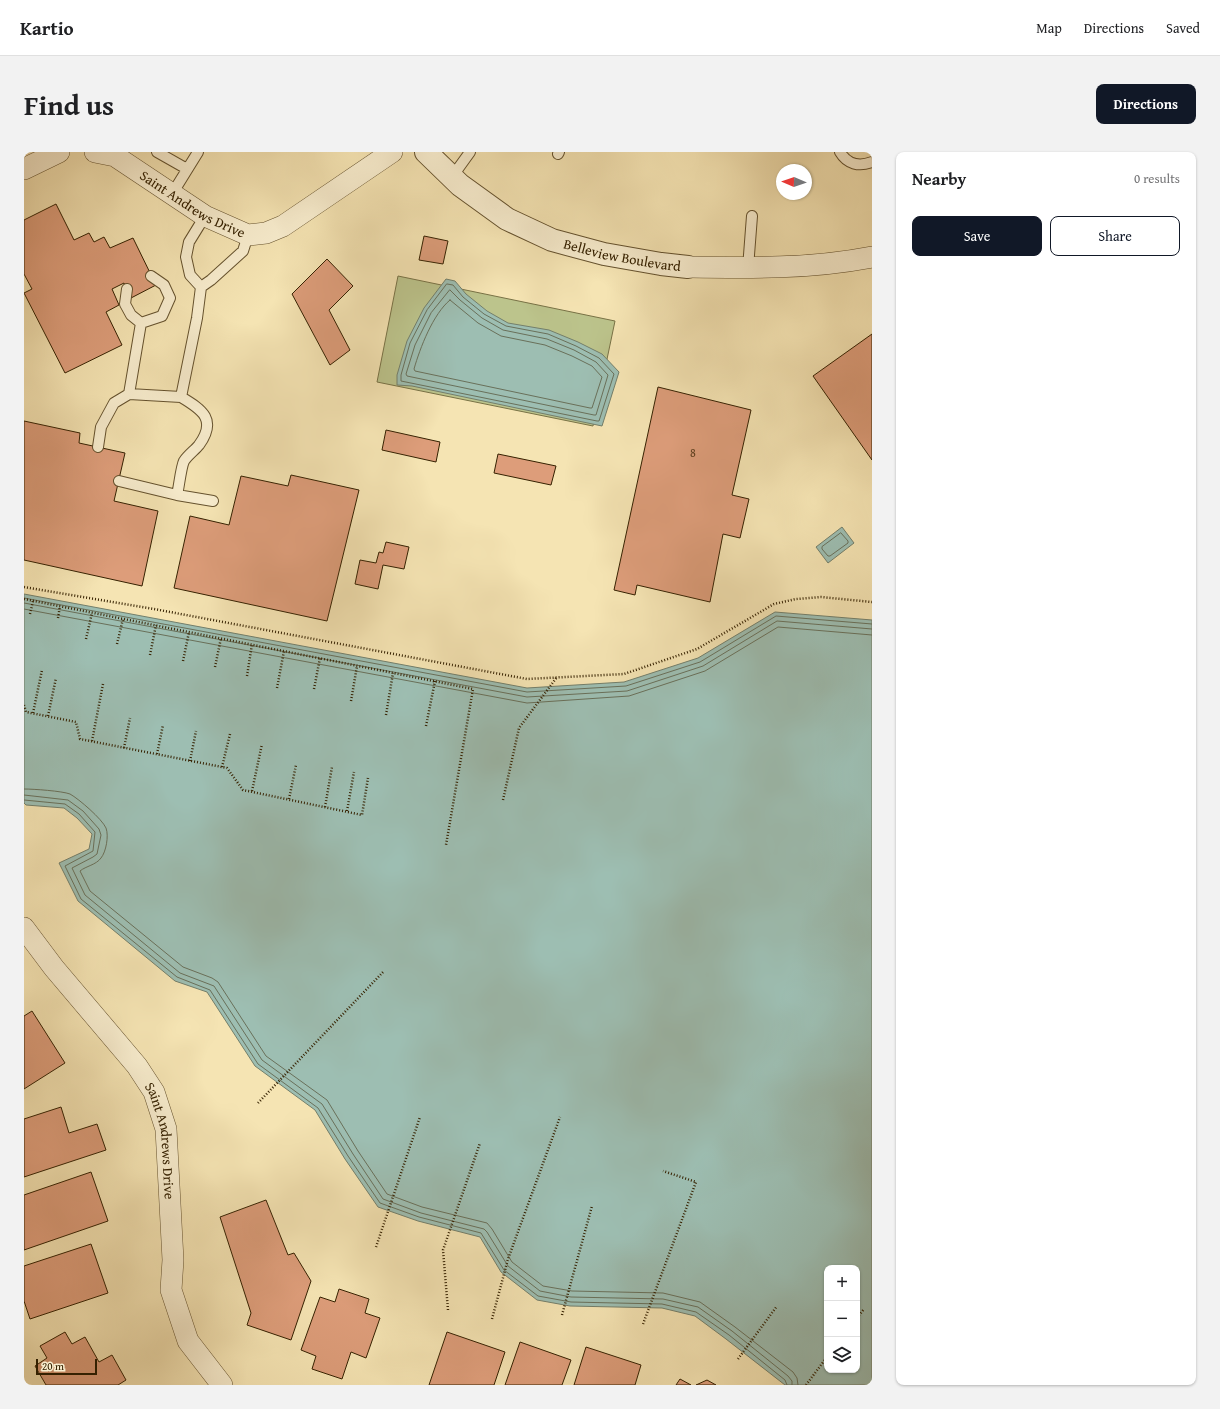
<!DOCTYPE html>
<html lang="en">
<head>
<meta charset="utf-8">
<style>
  body { margin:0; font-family:"Gentium Book Plus",serif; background:#f2f2f2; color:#202124 }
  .controls { position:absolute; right:12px; bottom:12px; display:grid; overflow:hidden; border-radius:8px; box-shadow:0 1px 3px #0004 }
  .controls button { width:36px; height:36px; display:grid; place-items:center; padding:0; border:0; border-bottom:1px solid #e0e0e0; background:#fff; color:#202124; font:20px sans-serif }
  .compass { position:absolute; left:752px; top:12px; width:36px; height:36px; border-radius:50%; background:#fff; box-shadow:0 1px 3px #0004; rotate:272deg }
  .scale { position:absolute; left:12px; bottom:10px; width:61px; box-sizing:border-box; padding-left:4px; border:2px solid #352101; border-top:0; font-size:11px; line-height:14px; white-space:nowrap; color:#352101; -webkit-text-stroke:3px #f8edce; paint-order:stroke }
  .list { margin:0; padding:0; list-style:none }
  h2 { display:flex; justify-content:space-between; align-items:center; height:52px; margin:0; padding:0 16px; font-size:17px }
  h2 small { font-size:13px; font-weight:400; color:#757577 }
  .actions { display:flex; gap:8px; padding:12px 16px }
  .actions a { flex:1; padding:9px 0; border:1px solid #111827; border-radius:8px; text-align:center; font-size:14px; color:#111827 }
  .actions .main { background:#111827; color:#fff }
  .icon { flex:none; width:22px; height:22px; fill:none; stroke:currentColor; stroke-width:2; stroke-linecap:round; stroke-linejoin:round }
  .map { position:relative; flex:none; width:848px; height:1233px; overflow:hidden; border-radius:8px }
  header { display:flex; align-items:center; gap:24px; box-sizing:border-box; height:56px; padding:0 20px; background:#fff; border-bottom:1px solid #e0e0e0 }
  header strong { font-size:19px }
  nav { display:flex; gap:22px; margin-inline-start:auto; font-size:14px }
  .intro { display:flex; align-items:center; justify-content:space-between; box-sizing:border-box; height:96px; padding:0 24px }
  h1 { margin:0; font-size:28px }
  .button { padding:10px 18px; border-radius:8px; background:#111827; color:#fff; font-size:14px; font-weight:700 }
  main { display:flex; gap:24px; padding:0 24px }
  aside { flex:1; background:#fff; border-radius:8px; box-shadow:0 1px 3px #0004 }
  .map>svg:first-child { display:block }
  .green { fill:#bcc48c; stroke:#787246 }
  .water { fill:#9dbeb2; stroke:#737f6b; fill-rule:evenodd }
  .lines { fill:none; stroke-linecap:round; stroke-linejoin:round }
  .shore { stroke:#69705a; stroke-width:1 }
  .building { fill:#dd9d7a; stroke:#352101 }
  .service-casing { stroke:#65522e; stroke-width:12 }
  .minor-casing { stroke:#65522e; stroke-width:22 }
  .tertiary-casing { stroke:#65522e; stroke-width:24 }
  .path { stroke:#352101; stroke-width:2.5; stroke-dasharray:1 2; stroke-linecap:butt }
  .service { stroke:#f8edce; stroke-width:10 }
  .minor { stroke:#f8edce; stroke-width:21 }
  .tertiary { stroke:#f8edce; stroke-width:22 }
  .labels { text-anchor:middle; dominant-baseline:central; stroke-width:3.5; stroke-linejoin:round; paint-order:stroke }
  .number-label { font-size:12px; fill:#5f401f }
  .street-label { font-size:14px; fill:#352101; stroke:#f8edce }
</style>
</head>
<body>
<header>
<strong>Kartio</strong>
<nav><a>Map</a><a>Directions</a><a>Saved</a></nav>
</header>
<div class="intro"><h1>Find us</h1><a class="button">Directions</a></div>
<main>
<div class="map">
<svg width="848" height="1233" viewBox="0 0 848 1233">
  <rect width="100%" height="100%" fill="#f5e4b3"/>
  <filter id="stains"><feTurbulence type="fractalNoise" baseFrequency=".005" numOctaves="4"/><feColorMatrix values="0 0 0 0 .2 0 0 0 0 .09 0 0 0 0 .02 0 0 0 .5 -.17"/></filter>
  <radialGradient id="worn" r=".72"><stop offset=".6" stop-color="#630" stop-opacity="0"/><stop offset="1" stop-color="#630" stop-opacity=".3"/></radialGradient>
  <path class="green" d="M374,124L591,169L569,274L353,230Z"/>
  <path class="water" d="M422,127L431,129L442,142L463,159L484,171L525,178L554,190L578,202L595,220L578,274L388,234L373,233V223L383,189L400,156Z
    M818,375L830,391L804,411L792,395Z
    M0,442L503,536L600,530L674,506L751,460L848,468V1233H761L702,1187L671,1164L638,1156L546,1154L513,1148L477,1120L456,1085L394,1069L354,1055L321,1007L291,958L231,914L183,840L151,829L54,749L35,711L65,697L68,682L53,666L40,656L2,653L0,651ZM803,1116H833V1218H803Z"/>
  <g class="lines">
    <path class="shore" d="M423,132L429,133L439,145L460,162L482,174L524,182L552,194L575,206L590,222L575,269H573L377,229V223L386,191L403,158Z
      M426,138L436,148L458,166L479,178L523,187L550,198L572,210L584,223L572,263H570L383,224L382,222L391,193L407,161Z
      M426,148L454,171L477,184L521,193L548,204L568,214L578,225L568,256H566L391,219L390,217C396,196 409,162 426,148Z
      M817,381L824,389V391L806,404H804L798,397V395Z
      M0,446L503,540L602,534L676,510L752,464L848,472
      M0,451L503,545L603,539L679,514L753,469L848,477
      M0,457L503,551L605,544L681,519L754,475L848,483
      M0,637C10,637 38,639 46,642C55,647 78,667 82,676C85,684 82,700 77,706C72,713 62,714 56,719L66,739L159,815L188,826L194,830L242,904L303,948L334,999L363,1042L398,1055L463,1071L468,1077L488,1110L519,1134L548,1139L639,1141L676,1150L711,1175L769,1220L773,1226L774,1233
      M0,643L44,648L59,659L75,677L77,683L73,702L69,705L48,716L61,743L156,821L190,834L238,908L298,952L329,1002L359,1047L397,1061L460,1077L463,1080L484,1114L516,1139L547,1145L639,1147L674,1155L708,1179L764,1224L768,1229V1233
      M0,648L41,652L55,662L71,680L69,699L41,714L57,747L153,825L186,838L234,912L294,956L324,1004L356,1051L395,1065L457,1081L480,1118L514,1144L547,1150L638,1152L672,1160L705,1183L761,1228L763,1233"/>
  </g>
  <path class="building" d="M32,52L50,88L65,81L70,90L80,85L86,96L109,86L132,133L107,146L100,131L88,137L95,153L82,160L98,193L41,221L0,141L8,137L0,122V68Z
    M400,84L424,89L419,112L395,108Z
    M303,107L329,134L305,158L326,198L306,213L268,142Z
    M848,182V308L789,224Z
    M634,235L727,258L708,343L725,347L716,386L699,382L686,450L613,433L611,443L590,438Z
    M0,269L56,281L55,291L101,301L90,349L134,359L118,434L0,408Z
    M362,278L416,290L412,310L358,298Z
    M474,302L532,314L527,333L470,321Z
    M267,323L335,338L303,469L150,436L166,364L205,373L217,324L264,334Z
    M362,390L385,395L380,417L359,413L354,437L331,432L336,408L352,411L355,400L359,401Z
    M8,859L41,911L0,937V864Z
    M37,955L45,981L73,972L82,998L0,1025V967Z
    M67,1020L84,1069L0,1098V1043Z
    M242,1048L264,1103L270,1101L287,1129L267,1188L223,1173L227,1161L196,1065Z
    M67,1092L84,1141L6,1167L0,1149V1114Z
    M315,1137L345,1147L341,1161L356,1166L342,1206L327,1200L318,1227L288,1217L292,1204L277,1198L296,1145L311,1150Z
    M41,1180L48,1192L61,1185L75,1210L88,1203L102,1228L94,1233H22L11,1214L23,1206L16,1194Z
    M423,1180L481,1200L470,1233H405Z
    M496,1190L547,1208L538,1233H481Z
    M562,1195L617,1213L611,1233H550Z
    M656,1227L667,1233H652Z
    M683,1228L692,1233H672Z"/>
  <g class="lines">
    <defs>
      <path id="service" d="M133,0L163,17
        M816,0C823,12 835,15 848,10
        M534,2L535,0
        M428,25L446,0
        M148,42L174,0
        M181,64L165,90L162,105L166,123L177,135L187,128L219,99L224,83
        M724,116L728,64
        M103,137L101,152L107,163L117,171L105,242
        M117,171L138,164L146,146L140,133L127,124
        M74,295L77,275L90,251L105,242L157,245
        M95,329L153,343C155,335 157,315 160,309C164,303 171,298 175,293C193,268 179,258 157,245L173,166L177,135
        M153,343L189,349"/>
      <g id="minor">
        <path id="s1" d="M71,0L91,4L181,64L224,83L242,81L259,74L368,0"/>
        <path d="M0,17L35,0"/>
        <path d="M664,115C727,116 786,117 848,105"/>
        <path id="s2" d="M0,776L30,816L113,914L130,940L142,977L149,1108L147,1138L164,1189L198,1233"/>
      </g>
      <g id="tertiary">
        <path id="s3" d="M402,0L436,33L483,67L528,88L580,102L637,112L664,115"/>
      </g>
    </defs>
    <use href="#service" class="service-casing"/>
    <use href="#minor" class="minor-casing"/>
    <use href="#tertiary" class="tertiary-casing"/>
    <path class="path" d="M0,435L130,457L503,527L600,522L673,497L750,452L772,447L797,445L848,450
      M0,447L449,537L422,693
      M6,462L9,449
      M34,466L36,454
      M62,487L68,461
      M93,492L99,467
      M126,503L132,473
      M159,509L165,480
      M191,515L197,486
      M223,524L228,492
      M253,536L260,499
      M290,537L296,506
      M327,549L333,514
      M0,553L2,560L52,570L56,587L198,615L203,616L219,638L338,663L344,626
      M9,561L18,518
      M362,563L369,521
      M24,564L32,526
      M402,574L411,529
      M68,589L79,532
      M100,596L106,566
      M133,602L139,573
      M166,609L172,579
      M198,615L206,582
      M228,639L238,592
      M265,647L272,613
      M479,648L495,576L533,525
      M301,655L308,615
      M323,659L330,620
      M234,951L360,819
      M352,1095L396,965
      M424,1158L419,1098L456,991
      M538,1163L568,1054
      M833,1166L840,1157
      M468,1167L484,1107L536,965
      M619,1172L672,1030L639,1019
      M714,1207L753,1154
      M782,1233L803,1205"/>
    <use href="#service" class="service"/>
    <use href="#minor" class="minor"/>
    <use href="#tertiary" class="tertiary"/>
  </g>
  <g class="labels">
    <g class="number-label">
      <text x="669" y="300">8</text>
    </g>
    <g class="street-label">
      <text stroke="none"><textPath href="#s1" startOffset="112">Saint Andrews Drive</textPath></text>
      <text stroke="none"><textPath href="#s3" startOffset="227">Belleview Boulevard</textPath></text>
      <text stroke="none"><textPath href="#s2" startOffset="259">Saint Andrews Drive</textPath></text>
    </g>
  </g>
  <rect width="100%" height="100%" filter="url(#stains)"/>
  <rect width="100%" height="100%" fill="url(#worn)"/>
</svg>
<div class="controls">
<button>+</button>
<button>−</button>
<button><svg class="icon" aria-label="layers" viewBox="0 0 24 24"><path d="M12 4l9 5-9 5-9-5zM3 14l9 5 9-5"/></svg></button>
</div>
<svg class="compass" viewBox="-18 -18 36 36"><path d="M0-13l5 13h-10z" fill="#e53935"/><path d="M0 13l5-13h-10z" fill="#757577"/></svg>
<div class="scale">20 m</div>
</div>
<aside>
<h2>Nearby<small>0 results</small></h2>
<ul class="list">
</ul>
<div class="actions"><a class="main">Save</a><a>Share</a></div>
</aside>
</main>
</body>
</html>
